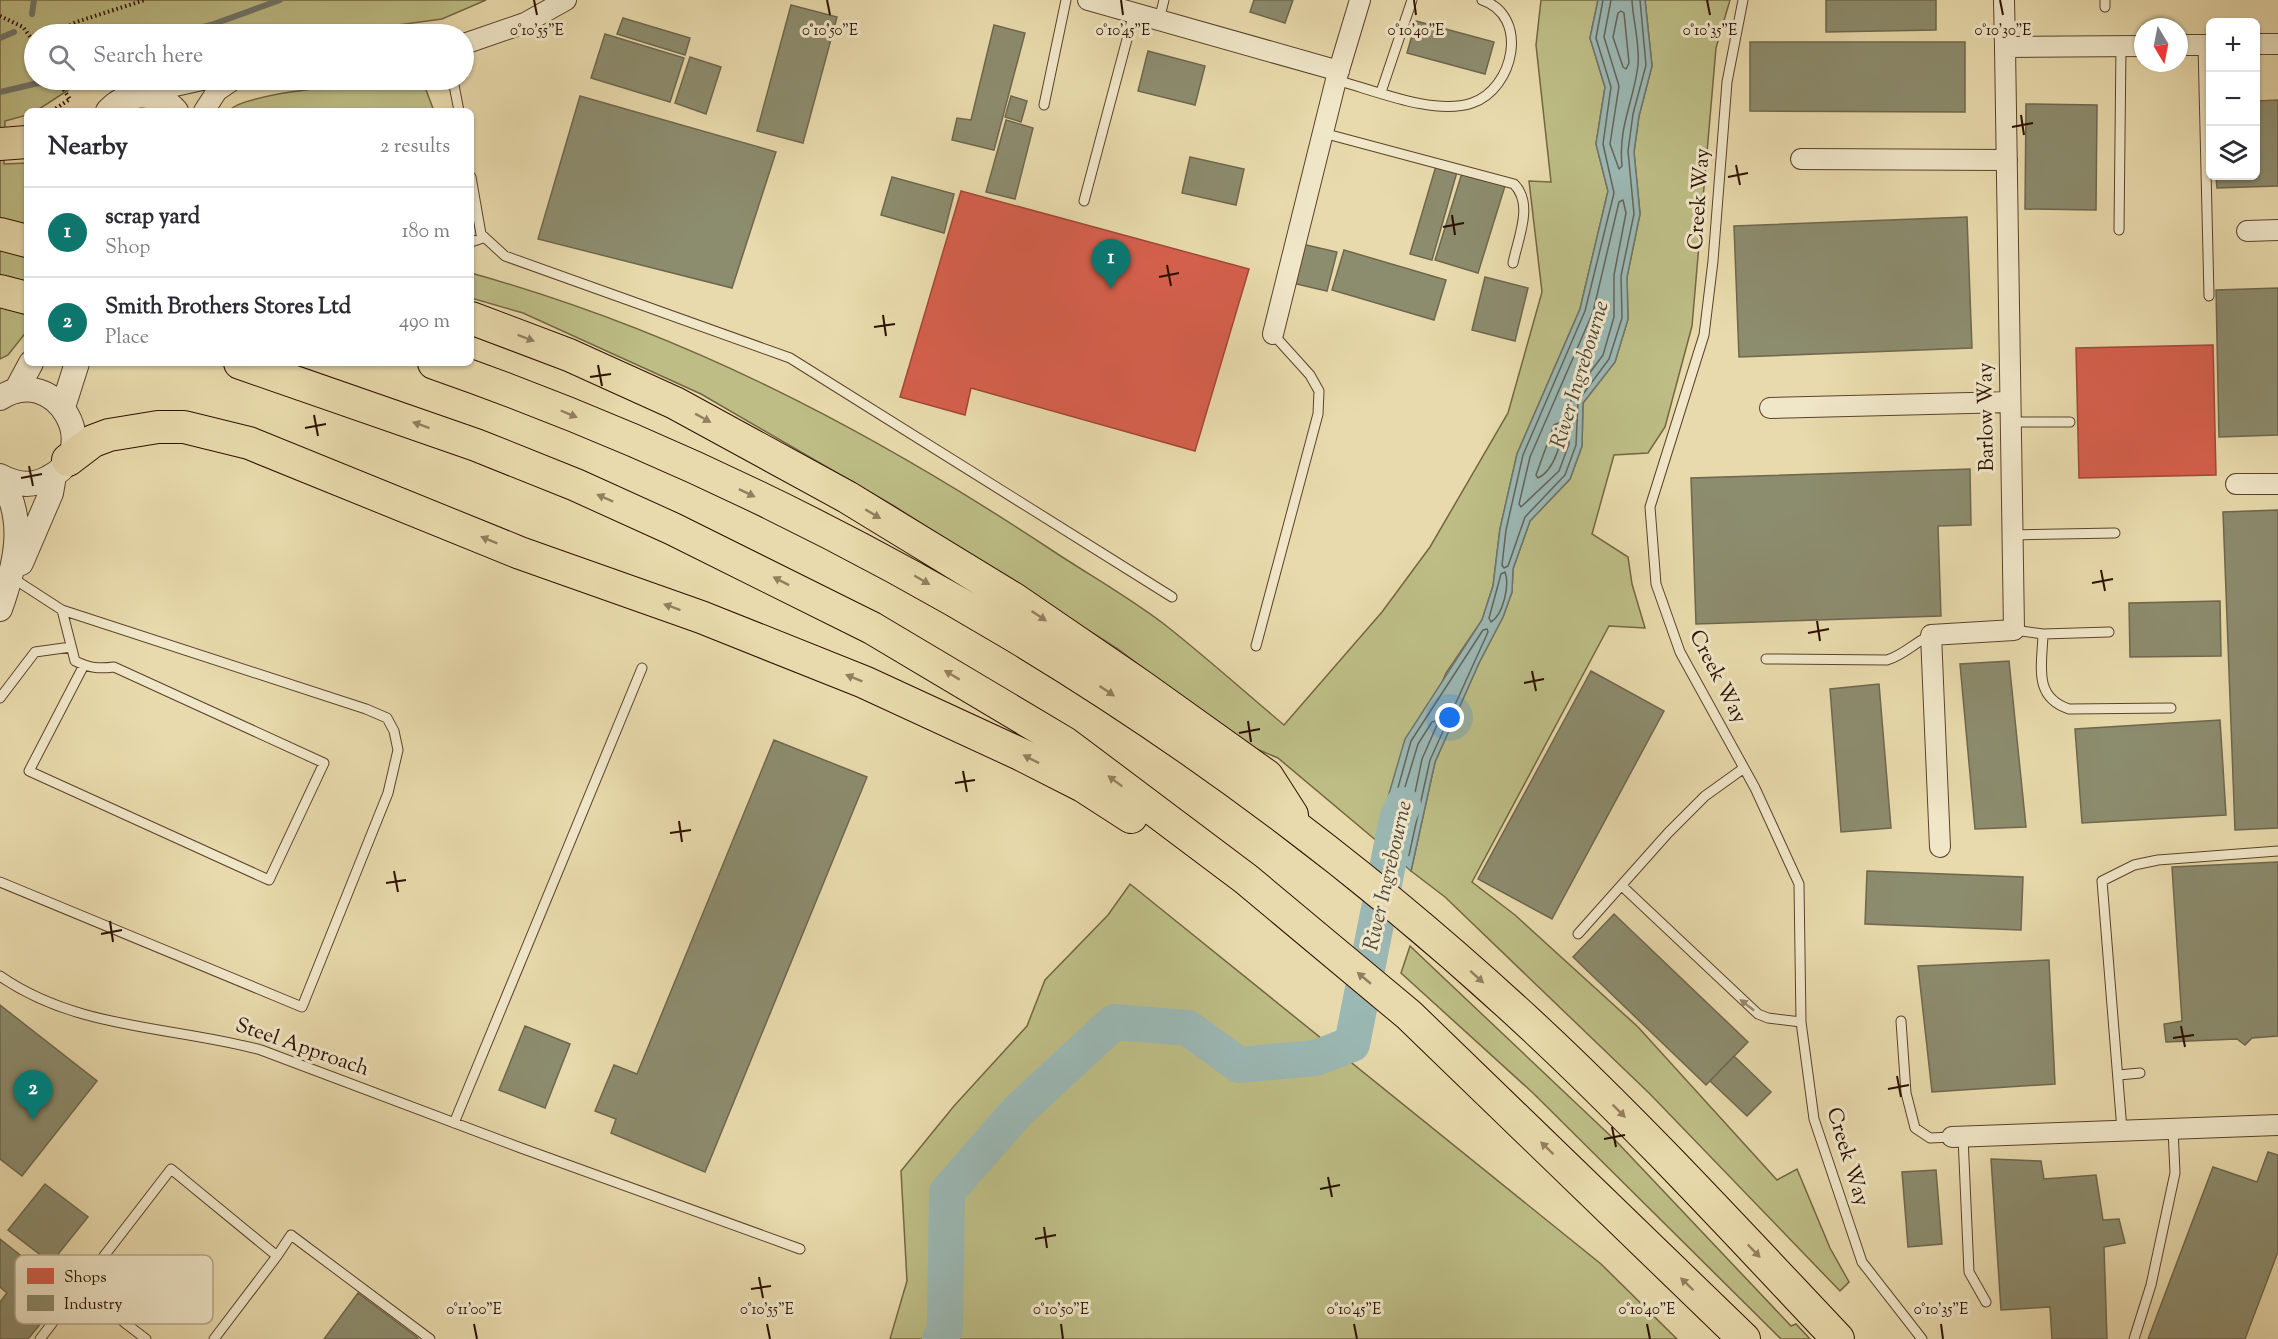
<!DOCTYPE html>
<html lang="en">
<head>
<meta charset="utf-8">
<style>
  body { margin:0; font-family:"Sorts Mill Goudy",serif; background:#f7f7f7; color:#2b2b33 }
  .controls { position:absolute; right:18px; top:18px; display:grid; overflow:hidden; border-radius:9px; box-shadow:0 2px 4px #0004 }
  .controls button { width:54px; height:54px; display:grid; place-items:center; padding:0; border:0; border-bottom:2px solid #e1e1e2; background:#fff; color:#2b2b33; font:30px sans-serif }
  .compass { position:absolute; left:2134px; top:18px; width:54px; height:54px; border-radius:50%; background:#fff; box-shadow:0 2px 4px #0004; rotate:170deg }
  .you { position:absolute; left:1450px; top:718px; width:21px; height:21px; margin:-15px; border:4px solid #fff; border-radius:50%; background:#1a73e8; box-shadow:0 0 0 9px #1a73e833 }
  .badge { display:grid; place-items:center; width:39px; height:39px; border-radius:50%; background:#0f766e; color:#fff; font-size:20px; font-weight:700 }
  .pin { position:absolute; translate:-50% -50px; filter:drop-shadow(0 2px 3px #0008) }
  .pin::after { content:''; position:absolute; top:32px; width:21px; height:18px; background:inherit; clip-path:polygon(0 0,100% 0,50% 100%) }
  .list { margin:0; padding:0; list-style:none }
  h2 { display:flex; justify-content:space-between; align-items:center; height:78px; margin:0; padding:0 24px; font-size:26px }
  h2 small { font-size:20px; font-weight:400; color:#7c7c81 }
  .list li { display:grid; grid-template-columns:39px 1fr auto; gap:18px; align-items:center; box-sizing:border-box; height:90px; padding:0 24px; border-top:2px solid #e1e1e2 }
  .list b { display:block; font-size:22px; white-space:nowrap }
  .list p { margin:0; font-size:20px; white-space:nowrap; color:#7c7c81 }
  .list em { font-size:20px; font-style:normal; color:#7c7c81 }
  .icon { flex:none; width:33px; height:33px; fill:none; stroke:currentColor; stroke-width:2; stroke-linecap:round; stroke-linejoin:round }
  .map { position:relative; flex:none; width:2278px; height:1339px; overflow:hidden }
  .search { position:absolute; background:#fff; box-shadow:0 2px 4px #0004; left:24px; top:24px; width:450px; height:66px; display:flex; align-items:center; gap:15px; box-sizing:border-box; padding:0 21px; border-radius:33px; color:#7c7c81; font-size:22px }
  .panel { position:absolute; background:#fff; box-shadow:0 2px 4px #0004; left:24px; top:108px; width:450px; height:258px; border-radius:9px }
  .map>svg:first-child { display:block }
  .green { fill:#bdbd85; stroke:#746642; stroke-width:1.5 }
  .water { fill:#9bb8b4; stroke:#6f756c; stroke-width:1.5 }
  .shops { fill:#d6604d; stroke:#a34836; stroke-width:1.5 }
  .industry { fill:#8c8c6e; stroke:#6f674d; stroke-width:1.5 }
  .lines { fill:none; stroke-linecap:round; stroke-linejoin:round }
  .shore { stroke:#64645a; stroke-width:1.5 }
  .stream { stroke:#6f756c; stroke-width:6 }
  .river { stroke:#9bb8b4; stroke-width:36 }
  .service-casing { stroke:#5b422b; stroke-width:11 }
  .minor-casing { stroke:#5b422b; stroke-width:22 }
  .tertiary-casing { stroke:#5b422b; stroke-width:26 }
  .trunk-casing { stroke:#2c1000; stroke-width:34 }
  .path { stroke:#2c1000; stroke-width:4; stroke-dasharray:1.5 3; stroke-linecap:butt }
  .service { stroke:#f0e7c9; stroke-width:9 }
  .minor { stroke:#f0e7c9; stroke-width:20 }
  .tertiary { stroke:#f0e7c9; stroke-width:24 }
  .trunk { stroke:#e8daac; stroke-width:32 }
  .oneway { fill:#937f5f }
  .oneway2 { fill:#98866f }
  .ticks { fill:none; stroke:#2c1000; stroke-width:2 }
  .labels { text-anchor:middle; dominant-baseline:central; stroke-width:6; stroke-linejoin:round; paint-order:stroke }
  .street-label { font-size:21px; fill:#2c1000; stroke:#f0e7c9 }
  .water-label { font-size:22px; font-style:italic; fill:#534b3f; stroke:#f0e7c9 }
  .key { fill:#f0e7c9; stroke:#b5a68d; stroke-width:1.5 }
  .key-label { font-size:16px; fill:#2c1000 }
  .ticks-label { font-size:15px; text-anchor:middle; fill:#2c1000; stroke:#f0e7c9; stroke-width:6; stroke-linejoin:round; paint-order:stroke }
</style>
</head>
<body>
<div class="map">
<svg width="2278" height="1339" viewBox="0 0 2278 1339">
  <rect width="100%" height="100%" fill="#e8daac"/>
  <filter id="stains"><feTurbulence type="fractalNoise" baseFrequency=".00333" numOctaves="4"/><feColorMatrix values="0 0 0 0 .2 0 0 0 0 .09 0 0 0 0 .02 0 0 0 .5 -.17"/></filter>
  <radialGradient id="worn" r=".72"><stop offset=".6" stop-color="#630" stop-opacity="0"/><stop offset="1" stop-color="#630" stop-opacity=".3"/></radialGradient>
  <path class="green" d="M0,0H486L442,19L331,34H34V80H84L36,111H27V115L5,121L4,164L27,163V331L8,355L0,359Z
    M1541,0H1598L1590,38L1605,87L1596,144L1608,191L1580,309L1517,454L1500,529L1493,586L1482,620L1446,673L1379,828L1378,842L1278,758L1245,744L1118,649L894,506L701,394L523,313L471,298V273C682,332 865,427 1047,547C1087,574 1131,598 1169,628C1208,659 1246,693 1284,725L1382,612L1430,547L1508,413L1542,292L1529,181L1551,182L1536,45Z
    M1645,0H1730L1716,48L1692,326L1665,427L1648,453L1614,455L1592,534L1628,557L1632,584L1645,628L1609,626L1472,882L1515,915L1638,1027L1777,1180L1797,1169L1830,1248L1849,1282L1840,1291L1650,1094L1445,897L1411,871L1435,762L1479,663L1503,617L1512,592L1513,569L1530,521L1570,479L1582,446L1583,403L1615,362L1628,319L1627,277L1640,214L1634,152L1639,116L1652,66Z
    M392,80L423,82L434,111H229C241,93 365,83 392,80Z
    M1130,884L1601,1264L1677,1339H890L907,1281L901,1171L954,1106L1027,1026L1045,980L1108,915Z
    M1410,946L1616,1141L1791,1326L1796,1324L1810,1339H1781L1533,1093L1401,973Z"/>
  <path class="water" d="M1598,0H1645L1652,66L1639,116L1634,152L1640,214L1627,277L1628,319L1615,362L1583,403L1582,446L1570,479L1530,521L1513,569L1512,592L1503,617L1479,663L1435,762L1411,871L1378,842L1379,828L1405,739L1482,620L1493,586L1500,529L1517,454L1580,309L1608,191L1596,144L1605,87L1590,38Z"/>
  <path class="shops" d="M961,191L1249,269L1195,451L971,388L965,415L900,397Z
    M2213,345L2216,475L2079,478L2076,348Z"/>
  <path class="industry" d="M1254,0H1293L1285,23L1250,12Z
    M1826,0H1936V30L1826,32Z
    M791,5L837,17L803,143L757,131Z
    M623,18L690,38L685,55L617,34Z
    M1416,21L1494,42L1485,74L1407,53Z
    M994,25L1025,33L994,150L952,140L957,118L971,120Z
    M605,34L684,58L670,102L591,78Z
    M1750,42H1965V112L1750,111Z
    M1148,51L1205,66L1195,105L1138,91Z
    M690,57L721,67L706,114L675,103Z
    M580,96L776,152L732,288L538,239Z
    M1011,96L1027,101L1021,122L1005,117Z
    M2278,100V186L2217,188L2216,176H2256V101Z
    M2026,104L2097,105L2096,210L2025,209Z
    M1006,120L1033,128L1015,199L986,192Z
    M1190,157L1244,169L1236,205L1182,193Z
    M1436,166L1457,172L1432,260L1410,254Z
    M1462,173L1505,186L1478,273L1435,260Z
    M892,177L954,194L944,233L881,215Z
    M1967,217L1972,348L1739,357L1734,226Z
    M1302,244L1337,252L1327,291L1292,283Z
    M1344,250L1446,280L1434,320L1332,290Z
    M1485,277L1528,288L1515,341L1472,330Z
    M2278,288V435L2219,437L2216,290Z
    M1970,469L1971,525L1938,526L1941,616L1696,624L1691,478Z
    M2278,510V828L2235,830L2223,512Z
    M2220,601L2221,656L2130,657L2129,603Z
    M2009,661L2026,827L1975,829L1960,664Z
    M1591,671L1664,711L1552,919L1478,879Z
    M1879,684L1891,828L1841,832L1830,689Z
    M2220,720L2226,815L2082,823L2075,729Z
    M774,740L867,777L705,1172L611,1133L616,1119L595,1111L614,1065L637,1074Z
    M2278,862V1036L2252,1038L2245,1045L2237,1039L2166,1042L2164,1024L2182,1021L2172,867Z
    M1867,871L2023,877L2021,930L1865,924Z
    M1614,914L1748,1042L1706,1085L1573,957Z
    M2049,960L2055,1084L1932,1092L1918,966Z
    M0,1005L97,1081L22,1176L0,1159Z
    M525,1026L570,1044L545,1108L499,1090Z
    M1734,1056L1771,1092L1747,1116L1710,1081Z
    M2268,1152L2278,1155V1252L2245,1339H2148L2213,1167L2257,1182Z
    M1991,1159L2041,1161L2044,1179L2096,1175L2103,1220L2119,1219L2125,1243L2104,1247L2107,1339H2052L2050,1307L2001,1310Z
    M1936,1170L1942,1244L1908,1247L1902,1172Z
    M45,1184L88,1217L51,1263L8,1230Z
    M0,1239L39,1270L15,1300L42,1322L28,1339H0V1302L7,1293L0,1287Z
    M358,1293L418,1338L417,1339H324Z"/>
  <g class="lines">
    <path class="shore" d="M1603,0L1596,38L1611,87L1603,144L1614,193L1585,311L1523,455L1506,530L1502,565L1504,568L1508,566L1525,517L1565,475L1576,445L1578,401L1609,359L1622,318L1621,276L1634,214L1628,151L1633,114L1646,65L1640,0
      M1611,0L1604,37L1619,86L1610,144L1619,169L1622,166C1618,126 1634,101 1638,65C1640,44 1633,21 1632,0
      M1621,11L1624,13L1629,63L1626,69L1623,67L1613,37L1618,13Z
      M1623,200L1626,213L1614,275V317L1603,355L1571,398L1569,444L1559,471L1521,507L1519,504L1530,457L1593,312L1619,202Z
      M1598,333L1594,351L1586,358L1585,354L1593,334Z
      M1558,423C1566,439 1553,471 1538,478L1536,475L1554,425Z
      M1505,572C1510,585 1503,615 1491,622L1489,618L1501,574Z
      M1487,629L1488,632L1430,760L1409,855L1405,857L1384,838L1411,741L1483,630Z
      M1435,721L1437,725L1422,759L1405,841L1401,844L1392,836V830L1418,744L1432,722Z"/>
    <path class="stream" d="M32,14L34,0
      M173,34L211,25L280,0
      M0,38L14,32
      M0,92L51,80"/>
    <path class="river" d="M940,1339L945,1329L947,1192L1017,1112L1114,1022L1188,1028L1239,1065L1316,1058L1352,1044L1397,819L1403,805"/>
    <defs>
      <path id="service" d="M1743,0L1727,82L1713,261L1704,335L1650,507L1656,584L1680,652L1755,788L1799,884L1801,1022L1814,1119L1862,1262L1922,1339
        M2105,0V7
        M1159,20L1164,0
        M2203,45L2209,296
        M453,80L459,111
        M1336,80C1374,90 1434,116 1472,103C1514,89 1530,16 1482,0
        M1381,92L1412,0
        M1044,105L1066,0
        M1323,133L1514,184C1534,204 1518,238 1513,263
        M471,177L481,234L505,256L790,358L1172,597
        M1084,201L1134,13
        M2119,230L2121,46
        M471,242L483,238
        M2011,422H2070
        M2012,535L2115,533
        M62,610L75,661C90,668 98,669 114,667L324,763L269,880L29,771L84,665
        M2014,630L2043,634L2109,632
        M2043,634C2042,666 2033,697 2069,709L2171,708
        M1256,646L1318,414L1319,391L1310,375L1273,334
        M1766,659L1887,660C1904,655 1915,642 1931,635
        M0,698L35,652L71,647
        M0,882L302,1007L388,793L398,750L394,731L387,718L366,709L62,610L11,577
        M1622,886L1758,1014L1768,1018L1801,1022
        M1578,934L1668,833L1705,796L1744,768
        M0,976C78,1030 172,1026 261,1050L521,1148L800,1249
        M1901,1021L1906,1093L1915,1128L1930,1138L1952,1137
        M2119,1075L2140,1073
        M454,1123L642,668
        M2122,1130L2102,881L2134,865L2158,860L2278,851
        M1963,1137L1969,1272L1986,1302
        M277,1256L291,1235L430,1339
        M78,1287L146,1339
        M40,1339L171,1169L277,1256L214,1339
        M2134,1339L2151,1285L2175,1173L2173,1129"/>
      <path id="minor" d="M1088,0L1339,71
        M2004,0L2005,47
        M464,44L525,23L566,0
        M2256,44H2278
        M2179,45H2210
        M139,94L202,80
        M204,111L217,91L233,80
        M1801,159L2007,160
        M2247,231L2278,230
        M1273,334L1336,80L1360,0
        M1770,408L2010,402
        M2236,484H2278
        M1940,847L1931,635L2014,630L2005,47L2143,46
        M1952,1137L2278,1125"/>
      <path id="tertiary" d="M108,111C126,91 157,90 176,111
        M16,391L31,363
        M0,398C55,362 106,450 48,478C32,487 16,485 0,476
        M63,407L77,363
        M0,479C28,518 15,567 0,609
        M21,563L51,493L54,476"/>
      <path id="trunk" d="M0,144L27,142
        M0,234L27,241
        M0,291L27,298
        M471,318L569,355L675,403L847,497L1014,599L1141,686L1267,776L1292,815
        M240,363L476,445L576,485L673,529L872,628L1065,743L1246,879L1409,1015L1744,1339
        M434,363C840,505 1213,730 1528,1022C1636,1122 1737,1232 1838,1339
        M68,460L93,441L109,435L158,427H184L249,443L520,553L701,617L864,682L1020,754L1083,786L1131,817"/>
    </defs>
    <use href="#service" class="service-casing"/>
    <use href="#minor" class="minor-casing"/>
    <use href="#tertiary" class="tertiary-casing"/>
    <use href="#trunk" class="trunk-casing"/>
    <path class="path" d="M0,16L23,27L34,42
      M54,34L76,22L145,0
      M52,111L70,99L57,80"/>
    <use href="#service" class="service"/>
    <use href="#minor" class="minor"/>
    <use href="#tertiary" class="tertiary"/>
    <use href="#trunk" class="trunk"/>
  </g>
  <defs><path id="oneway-solid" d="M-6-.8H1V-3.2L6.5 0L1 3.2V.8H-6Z" transform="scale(1.5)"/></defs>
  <g class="oneway">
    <use href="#oneway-solid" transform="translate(526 338) rotate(21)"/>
    <use href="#oneway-solid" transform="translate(569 414) rotate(23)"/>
    <use href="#oneway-solid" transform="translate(703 418) rotate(29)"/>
    <use href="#oneway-solid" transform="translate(421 425) rotate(-160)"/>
    <use href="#oneway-solid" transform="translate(747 493) rotate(26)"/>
    <use href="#oneway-solid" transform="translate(605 498) rotate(-156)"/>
    <use href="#oneway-solid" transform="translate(873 514) rotate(31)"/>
    <use href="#oneway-solid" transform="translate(489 540) rotate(-158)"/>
    <use href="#oneway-solid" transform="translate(922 580) rotate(30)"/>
    <use href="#oneway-solid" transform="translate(781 581) rotate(-153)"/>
    <use href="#oneway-solid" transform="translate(672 607) rotate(-160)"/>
    <use href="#oneway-solid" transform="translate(1039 616) rotate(34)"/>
    <use href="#oneway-solid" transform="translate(952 675) rotate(-149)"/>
    <use href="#oneway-solid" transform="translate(854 678) rotate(-158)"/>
    <use href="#oneway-solid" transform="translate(1107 691) rotate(34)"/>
    <use href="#oneway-solid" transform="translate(1031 759) rotate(-153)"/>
    <use href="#oneway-solid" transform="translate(1115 781) rotate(-143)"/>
    <use href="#oneway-solid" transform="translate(1477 977) rotate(42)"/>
    <use href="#oneway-solid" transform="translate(1364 978) rotate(-140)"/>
    <use href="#oneway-solid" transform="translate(1619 1111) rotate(45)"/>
    <use href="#oneway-solid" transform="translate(1547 1148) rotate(-136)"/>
    <use href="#oneway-solid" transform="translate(1754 1251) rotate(46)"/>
    <use href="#oneway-solid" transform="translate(1687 1284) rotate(-136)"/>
  </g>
  <use class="oneway2" href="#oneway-solid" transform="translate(1747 1005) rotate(-142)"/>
  <path class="ticks" d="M534,0L537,15M827,0L830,15M1121,0L1123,15M1414,0L1416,15M1707,0L1710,15M2000,0L2003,15M2021,115L2024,135M2012,127L2033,123M1736,165L1740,185M1728,177L1748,173M1452,215L1455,235M1443,227L1464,223M1167,265L1171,286M1159,277L1179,273M883,315L886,336M874,327L895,324M598,365L602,386M590,377L611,374M314,415L318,436M305,428L326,424M29,466L33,486M21,478L42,474M2101,570L2105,591M2092,583L2113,579M1817,621L1820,641M1808,633L1829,629M1532,671L1536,691M1524,683L1544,679M1248,721L1251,742M1239,733L1260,729M963,771L967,792M955,783L975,780M679,821L682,842M670,833L691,830M394,871L398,892M386,883L406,880M110,921L113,942M101,934L122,930M2181,1026L2185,1047M2173,1038L2194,1035M1897,1076L1901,1097M1888,1089L1909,1085M1612,1127L1616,1147M1604,1139L1625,1135M1328,1177L1332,1197M1320,1189L1340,1185M1044,1227L1047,1248M1035,1239L1056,1235M759,1277L763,1298M751,1289L771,1286M474,1324L477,1339M767,1324L770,1339M1061,1324L1063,1339M1354,1324L1357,1339M1647,1324L1650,1339M1941,1324L1943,1339"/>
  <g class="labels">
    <g class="street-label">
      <text transform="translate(1700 199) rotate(-86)">Creek Way</text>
      <text transform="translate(1987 417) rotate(-91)">Barlow Way</text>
      <text transform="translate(1717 677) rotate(63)">Creek Way</text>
      <text transform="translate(302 1048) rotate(19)">Steel Approach</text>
      <text transform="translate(1847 1157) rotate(73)">Creek Way</text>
    </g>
    <g class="water-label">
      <text transform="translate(1581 375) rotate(-73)">River Ingrebourne</text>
      <text transform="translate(1389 876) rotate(-77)">River Ingrebourne</text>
    </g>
  </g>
  <rect x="15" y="1255" width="198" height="69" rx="9" class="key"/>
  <rect x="27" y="1268" width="27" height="16" fill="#d6604d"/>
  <rect x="27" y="1295" width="27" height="16" fill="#8c8c6e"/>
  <g class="key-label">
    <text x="64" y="1282">Shops</text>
    <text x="64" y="1309">Industry</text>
  </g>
  <g class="ticks-label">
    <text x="537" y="35">0°10'55"E</text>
    <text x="830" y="35">0°10'50"E</text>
    <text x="1123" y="35">0°10'45"E</text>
    <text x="1416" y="35">0°10'40"E</text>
    <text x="1710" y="35">0°10'35"E</text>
    <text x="2003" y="35">0°10'30"E</text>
    <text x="474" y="1314">0°11'00"E</text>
    <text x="767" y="1314">0°10'55"E</text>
    <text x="1061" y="1314">0°10'50"E</text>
    <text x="1354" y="1314">0°10'45"E</text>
    <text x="1647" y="1314">0°10'40"E</text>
    <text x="1941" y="1314">0°10'35"E</text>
  </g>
  <rect width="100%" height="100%" filter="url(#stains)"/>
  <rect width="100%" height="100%" fill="url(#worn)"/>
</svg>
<div class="controls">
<button>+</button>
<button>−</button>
<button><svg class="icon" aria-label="layers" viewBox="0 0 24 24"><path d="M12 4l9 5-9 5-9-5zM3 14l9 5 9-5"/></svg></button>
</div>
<svg class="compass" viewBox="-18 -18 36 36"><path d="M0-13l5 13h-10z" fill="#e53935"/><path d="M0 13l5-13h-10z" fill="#7c7c81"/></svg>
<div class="you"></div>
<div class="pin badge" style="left:1111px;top:289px">1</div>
<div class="pin badge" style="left:33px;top:1120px">2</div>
<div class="search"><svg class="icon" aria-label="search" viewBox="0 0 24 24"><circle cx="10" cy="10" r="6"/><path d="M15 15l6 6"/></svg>Search here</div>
<section class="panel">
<h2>Nearby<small>2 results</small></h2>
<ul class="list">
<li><span class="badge">1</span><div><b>scrap yard</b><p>Shop</p></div><em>180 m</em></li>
<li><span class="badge">2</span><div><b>Smith Brothers Stores Ltd</b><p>Place</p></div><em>490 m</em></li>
</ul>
</section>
</div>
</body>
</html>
